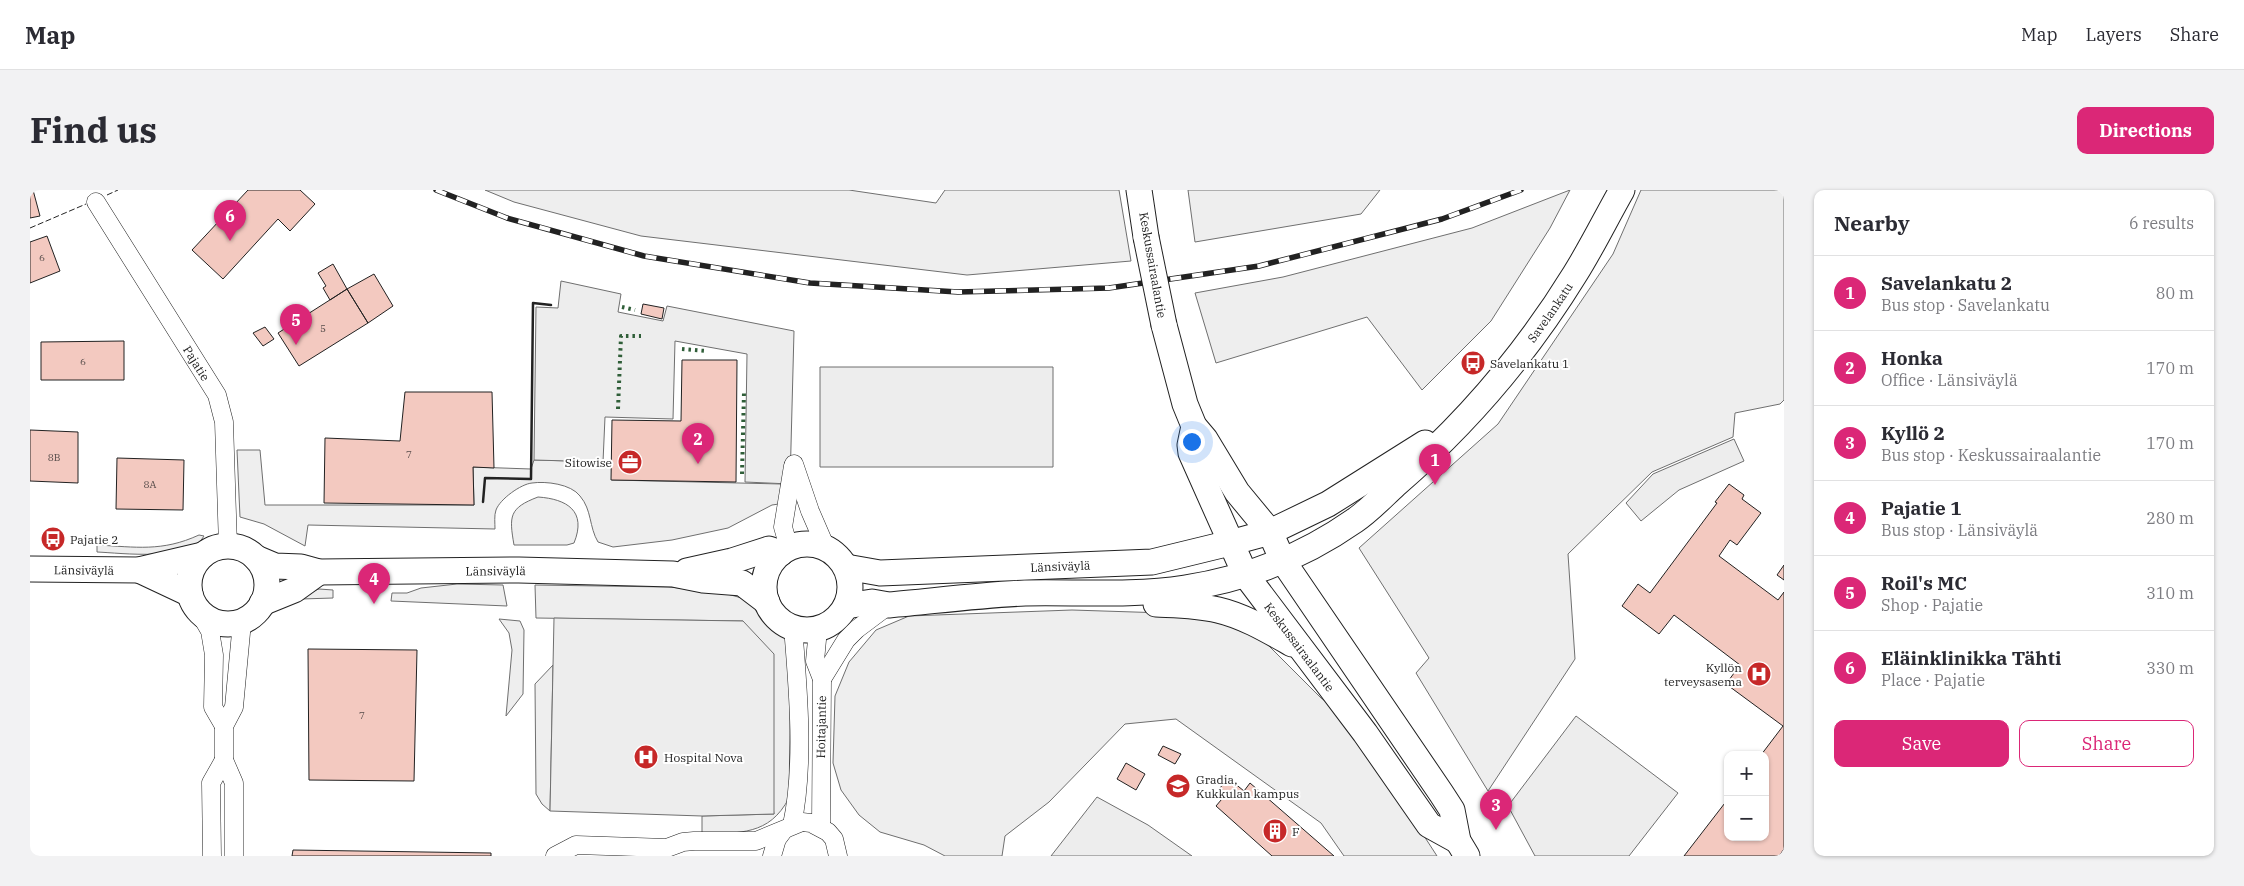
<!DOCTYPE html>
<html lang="en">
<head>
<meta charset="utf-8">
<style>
  body { margin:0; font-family:"IBM Plex Serif",serif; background:#f2f2f3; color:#2b2b33 }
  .controls { position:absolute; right:15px; bottom:15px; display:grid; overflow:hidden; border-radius:10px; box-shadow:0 1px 4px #0004 }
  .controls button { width:45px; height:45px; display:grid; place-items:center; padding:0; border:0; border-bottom:1px solid #e1e1e2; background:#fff; color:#2b2b33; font:25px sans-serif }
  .you { position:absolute; left:1161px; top:251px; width:18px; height:18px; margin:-12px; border:4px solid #fff; border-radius:50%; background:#1a73e8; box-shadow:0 0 0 8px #1a73e833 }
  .badge { display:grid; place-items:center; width:32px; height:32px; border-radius:50%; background:#db2777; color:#fff; font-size:16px; font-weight:700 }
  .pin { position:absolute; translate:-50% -41px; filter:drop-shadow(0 1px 2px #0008) }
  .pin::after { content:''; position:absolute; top:26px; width:18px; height:15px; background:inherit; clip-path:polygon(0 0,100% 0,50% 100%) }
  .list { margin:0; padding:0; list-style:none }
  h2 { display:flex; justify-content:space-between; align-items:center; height:65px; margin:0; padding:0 20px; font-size:21px }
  h2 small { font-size:16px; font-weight:400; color:#7c7c81 }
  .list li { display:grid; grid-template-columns:32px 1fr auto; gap:15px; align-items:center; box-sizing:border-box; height:75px; padding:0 20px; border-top:1px solid #e1e1e2 }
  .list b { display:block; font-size:19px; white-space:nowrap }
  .list p { margin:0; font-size:16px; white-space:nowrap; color:#7c7c81 }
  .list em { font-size:16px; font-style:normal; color:#7c7c81 }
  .actions { display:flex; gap:10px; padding:15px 20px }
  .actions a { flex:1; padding:11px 0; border:1px solid #db2777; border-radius:10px; text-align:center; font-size:18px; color:#db2777 }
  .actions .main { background:#db2777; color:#fff }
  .map { position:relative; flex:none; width:1754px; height:666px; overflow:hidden; border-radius:10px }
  header { display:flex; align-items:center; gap:30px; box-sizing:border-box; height:70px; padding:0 25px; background:#fff; border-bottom:1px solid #e1e1e2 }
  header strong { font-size:24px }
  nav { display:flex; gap:28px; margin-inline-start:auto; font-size:18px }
  .intro { display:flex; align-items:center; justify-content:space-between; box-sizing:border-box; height:120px; padding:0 30px }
  h1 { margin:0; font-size:35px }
  .button { padding:12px 22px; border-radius:10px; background:#db2777; color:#fff; font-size:18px; font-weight:700 }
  main { display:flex; gap:30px; padding:0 30px }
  aside { flex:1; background:#fff; border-radius:10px; box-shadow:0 1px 4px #0004 }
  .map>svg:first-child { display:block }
  .green { fill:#eee; stroke:#6f6f6f }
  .parking { fill:#ededed; stroke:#6f6f6f }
  .building { fill:#f3c9c0; stroke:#222 }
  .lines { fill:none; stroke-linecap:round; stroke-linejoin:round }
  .street-casing { stroke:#222; stroke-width:19 }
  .secondary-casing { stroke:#222; stroke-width:27 }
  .street { stroke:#fff; stroke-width:18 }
  .secondary { stroke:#fff; stroke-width:25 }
  .rail-casing { stroke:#222; stroke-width:5.5 }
  .rail { stroke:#fff; stroke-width:4; stroke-dasharray:11; stroke-linecap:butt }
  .secondary-bridge-casing { stroke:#222; stroke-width:27; stroke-linecap:butt }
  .secondary-bridge { stroke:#fff; stroke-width:25 }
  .hedge { stroke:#2f5e38; stroke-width:4; stroke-dasharray:2.5 4; stroke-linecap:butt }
  .fence { stroke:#222; stroke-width:1; stroke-dasharray:6 2.5; stroke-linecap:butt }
  .wall { stroke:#222; stroke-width:2.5 }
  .labels { text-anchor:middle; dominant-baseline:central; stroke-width:4; stroke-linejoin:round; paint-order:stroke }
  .number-label { font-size:10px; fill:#564c4a }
  .street-label { font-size:12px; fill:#222; stroke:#fff }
  .poi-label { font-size:12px; fill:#222; stroke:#fff; text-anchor:start }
</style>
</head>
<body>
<header>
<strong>Map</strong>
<nav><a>Map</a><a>Layers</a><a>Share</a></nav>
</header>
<div class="intro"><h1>Find us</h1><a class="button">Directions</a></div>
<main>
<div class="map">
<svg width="1754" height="666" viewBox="0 0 1754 666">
  <rect width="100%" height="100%" fill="#fff"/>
  <path class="green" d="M455,0H819L906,13L915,0H1089L1101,71L937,85L611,46L484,12Z
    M1158,0H1350L1331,24L1165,52Z
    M1540,0L1520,38L1461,131L1392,200L1337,127L1186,173L1165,103L1253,87L1442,38Z
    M1611,0H1754V210L1750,214L1705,223L1703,247L1622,282L1538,364L1545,469L1458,601L1386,483L1399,468L1329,358L1468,234L1583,64Z
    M207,260H230L235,315H444L443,277L501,279L504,270L581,272L582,290L751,294L749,314L742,315L698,338L642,350L583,357L568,352C559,337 562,320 550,306C541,294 516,291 502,293C491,294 470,309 466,320C464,325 465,334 465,339L278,335L275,356L234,334L210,327Z
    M508,307C537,309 557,321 544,353L537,355H484C479,326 479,318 508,307Z
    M169,345L174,346C161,372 91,363 67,362V355C106,357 132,362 169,345Z
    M427,394L473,395L477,416L361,411L362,403H377L391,398Z
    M505,395L638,397L687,401L715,409L734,422L756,449L761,469L759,608C739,646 710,642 672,645V626L744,624L713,431L506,428Z
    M289,399L303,400V408L271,409L270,405Z
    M1042,420L1135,423L1199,433L1231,448L1291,508L1317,527L1407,666H1314L1291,633L1146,529L1095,534L1019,612L975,646L972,666H915L894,655L850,642L829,625L811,600L803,573L805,506L819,472L846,440L879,426Z
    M469,429L490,431L494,440L493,504L476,526L482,460L479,443Z
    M523,475L520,621L512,614L506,604L505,494Z"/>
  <path class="parking" d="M531,91L591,104L588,122L633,131L637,116L764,141L760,294L715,292L717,164L645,151L643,229L575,227L573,272L504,270L506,117L528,118Z
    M790,177H1023V277H790Z
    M1704,249L1714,271L1649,300L1611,331L1596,313L1623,284Z
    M524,428L713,431L744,464V624L672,626L520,621Z
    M1546,526L1648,603L1599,666H1505L1478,616Z
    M1067,607L1118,635L1162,666H1021Z"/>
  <path class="building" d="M0,0H3L10,26L0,28Z
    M218,0H270L285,14L260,41L248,29L193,89L162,60Z
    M17,46L30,81L0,93V52Z
    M303,74L317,99L300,110L293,98L296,96L288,83Z
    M344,84L363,116L338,133L317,99Z
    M317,99L338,133L269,176L248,143Z
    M613,114L634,118L632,129L611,124Z
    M235,137L244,149L233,156L223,143Z
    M94,151V190H11V152Z
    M652,170H707L706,292L581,290L582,230L651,231Z
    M375,202H462L464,278L443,277L444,315L294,313L295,248L370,251Z
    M0,240L48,242V293L0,291Z
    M87,268L154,270L153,320L86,319Z
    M1699,294L1714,305L1712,309L1731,323L1707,355L1700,350L1689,366L1748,410L1754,402V659L1749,666H1654L1698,609V647H1735V565H1731L1753,536L1696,494L1710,475L1644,425L1629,444L1592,416L1608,394L1620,403L1687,313L1685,312Z
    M1754,375V390L1747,385Z
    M278,459L387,460L384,591L279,590Z
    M1133,556L1151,564L1145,574L1128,565Z
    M1096,573L1115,584L1106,600L1087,589Z
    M1198,588L1214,601L1220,593L1304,666H1242L1186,616L1197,603L1190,598Z
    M263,660L461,663V666H262Z"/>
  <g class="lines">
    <defs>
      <g id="street">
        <path id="s1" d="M66,12L187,205L194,232L198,356"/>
        <path d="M764,274L780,321L796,358"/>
        <path d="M759,358L753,337L763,276"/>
        <path d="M169,422L180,441L184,465L183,517L194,536"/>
        <path d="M788,439L785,471L792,489L791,636"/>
        <path d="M792,489L816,450L827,439L859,415"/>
        <path d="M762,635C775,575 768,498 763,437"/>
        <path d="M182,666L181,593L194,570"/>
        <path d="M204,666V593L194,570V536L204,517L212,432"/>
        <path d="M525,666L546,655L637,658L653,652L664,651H726L772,632L781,633L798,642L804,649L808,666"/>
        <path d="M742,666L747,649L753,641"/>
      </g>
      <g id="secondary">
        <path d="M1109,0L1116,47"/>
        <path d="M1134,135L1155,214L1164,236L1175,249L1207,302L1240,342L1253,371L1411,603L1422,620L1428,651L1437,666"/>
        <path id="s2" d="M1164,236L1160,255L1161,263L1215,384L1335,543L1399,635L1428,651"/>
        <circle cx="777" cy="397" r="43"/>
        <circle cx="198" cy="395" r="39"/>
        <path id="s3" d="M226,368L245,376L271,377L289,382L489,380L643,384L673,390L712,393L737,412"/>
        <path id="s4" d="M816,377L850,383L1122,372L1200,353L1240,342L1298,314L1395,253"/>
        <path id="s5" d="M0,379L109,380L173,365"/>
        <path d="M109,380L160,404"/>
        <path d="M657,381L702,371L739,359L751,363"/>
        <path d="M232,413L264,400L289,382"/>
        <path d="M1126,414C1147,415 1167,415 1188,420C1214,426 1239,441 1262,454"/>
        <path id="s6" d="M816,416L842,412L859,415C904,411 950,405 995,403C1048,402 1103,406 1155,398C1215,389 1274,366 1324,331C1339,321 1352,307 1365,295C1435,235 1497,162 1545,84C1562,57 1576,28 1592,0"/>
      </g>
    </defs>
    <use href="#street" class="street-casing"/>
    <use href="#secondary" class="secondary-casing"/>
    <use href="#street" class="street"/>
    <use href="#secondary" class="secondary"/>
    <defs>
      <path id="rail" d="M406,0L477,28L614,66L780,93L928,102L1079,98L1229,76L1412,29L1491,0"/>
    </defs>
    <use href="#rail" class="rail-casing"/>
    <use href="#rail" class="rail"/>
    <defs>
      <path id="secondary-bridge" d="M1116,47L1134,135"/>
    </defs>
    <use href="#secondary-bridge" class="secondary-bridge-casing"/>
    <use href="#secondary-bridge" class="secondary-bridge"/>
    <path class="hedge" d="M592,117L605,120
      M652,159L676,161
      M588,219L591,146H611
      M712,284L714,202"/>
    <path class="fence" d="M77,5L88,0
      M0,38L56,14"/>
    <path class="wall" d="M453,312L455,288L501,289L503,113L521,115"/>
  </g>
  <defs>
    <symbol id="bus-disc" viewBox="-11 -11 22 22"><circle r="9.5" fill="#c62828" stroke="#fff"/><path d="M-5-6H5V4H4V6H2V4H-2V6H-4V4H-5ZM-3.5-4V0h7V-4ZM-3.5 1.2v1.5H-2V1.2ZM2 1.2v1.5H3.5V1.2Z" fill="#fff"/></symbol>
    <symbol id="office-disc" viewBox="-11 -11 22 22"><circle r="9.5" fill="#c62828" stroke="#fff"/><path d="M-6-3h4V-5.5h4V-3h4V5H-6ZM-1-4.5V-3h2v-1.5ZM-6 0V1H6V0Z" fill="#fff"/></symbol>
    <symbol id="hospital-disc" viewBox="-11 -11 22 22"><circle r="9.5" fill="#c62828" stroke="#fff"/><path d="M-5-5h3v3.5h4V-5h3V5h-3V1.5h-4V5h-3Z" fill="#fff"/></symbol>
    <symbol id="university-disc" viewBox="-11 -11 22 22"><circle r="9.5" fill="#c62828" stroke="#fff"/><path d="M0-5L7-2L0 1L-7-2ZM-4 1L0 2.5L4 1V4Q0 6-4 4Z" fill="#fff"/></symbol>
    <symbol id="building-disc" viewBox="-11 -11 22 22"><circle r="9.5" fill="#c62828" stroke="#fff"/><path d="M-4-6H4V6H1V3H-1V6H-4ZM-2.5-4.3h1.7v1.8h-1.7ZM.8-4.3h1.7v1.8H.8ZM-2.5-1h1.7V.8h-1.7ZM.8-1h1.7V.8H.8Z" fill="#fff"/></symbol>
  </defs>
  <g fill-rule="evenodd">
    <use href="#bus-disc" x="1429" y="159" width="28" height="28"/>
    <use href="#office-disc" x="586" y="258" width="28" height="28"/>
    <use href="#bus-disc" x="9" y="335" width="28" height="28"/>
    <use href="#hospital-disc" x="1715" y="470" width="28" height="28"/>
    <use href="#hospital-disc" x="602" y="553" width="28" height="28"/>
    <use href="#university-disc" x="1134" y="582" width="28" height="28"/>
    <use href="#building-disc" x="1231" y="627" width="28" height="28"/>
  </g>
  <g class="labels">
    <g class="number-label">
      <text x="12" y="67">6</text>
      <text x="293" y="138">5</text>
      <text x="53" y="171">6</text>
      <text x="379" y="264">7</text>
      <text x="24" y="267">8B</text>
      <text x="120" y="294">8A</text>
      <text x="332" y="525">7</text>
    </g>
    <g class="street-label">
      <text transform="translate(1123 75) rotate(80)">Keskussairaalantie</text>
      <text stroke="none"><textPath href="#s6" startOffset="811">Savelankatu</textPath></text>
      <text stroke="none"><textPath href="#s1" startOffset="190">Pajatie</textPath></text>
      <text stroke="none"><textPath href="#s4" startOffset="215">Länsiväylä</textPath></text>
      <text stroke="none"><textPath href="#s5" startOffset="54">Länsiväylä</textPath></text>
      <text stroke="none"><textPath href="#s3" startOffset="242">Länsiväylä</textPath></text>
      <text stroke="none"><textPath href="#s2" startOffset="251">Keskussairaalantie</textPath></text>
      <text transform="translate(791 537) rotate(-89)">Hoitajantie</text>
    </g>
    <g class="poi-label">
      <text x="1460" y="173">Savelankatu 1</text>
      <text x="582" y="272" text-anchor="end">Sitowise</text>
      <text x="40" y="349">Pajatie 2</text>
      <text x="1712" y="477" text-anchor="end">Kyllön<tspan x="1712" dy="14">terveysasema</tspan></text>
      <text x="634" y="567">Hospital Nova</text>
      <text x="1166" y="589">Gradia,<tspan x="1166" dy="14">Kukkulan kampus</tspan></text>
      <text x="1262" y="641">F</text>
    </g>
  </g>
</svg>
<div class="controls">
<button>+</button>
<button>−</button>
</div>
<div class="you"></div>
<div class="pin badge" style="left:1405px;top:295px">1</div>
<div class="pin badge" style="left:668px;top:274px">2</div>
<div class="pin badge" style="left:1466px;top:640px">3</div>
<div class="pin badge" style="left:344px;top:414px">4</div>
<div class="pin badge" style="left:266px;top:155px">5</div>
<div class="pin badge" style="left:200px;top:51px">6</div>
</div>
<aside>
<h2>Nearby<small>6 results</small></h2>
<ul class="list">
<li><span class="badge">1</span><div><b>Savelankatu 2</b><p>Bus stop · Savelankatu</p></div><em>80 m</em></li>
<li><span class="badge">2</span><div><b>Honka</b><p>Office · Länsiväylä</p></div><em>170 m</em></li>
<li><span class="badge">3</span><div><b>Kyllö 2</b><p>Bus stop · Keskussairaalantie</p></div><em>170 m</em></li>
<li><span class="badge">4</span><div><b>Pajatie 1</b><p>Bus stop · Länsiväylä</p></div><em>280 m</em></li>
<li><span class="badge">5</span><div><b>Roil's MC</b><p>Shop · Pajatie</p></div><em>310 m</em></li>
<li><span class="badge">6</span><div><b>Eläinklinikka Tähti</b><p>Place · Pajatie</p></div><em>330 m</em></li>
</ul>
<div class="actions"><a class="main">Save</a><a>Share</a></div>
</aside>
</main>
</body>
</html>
